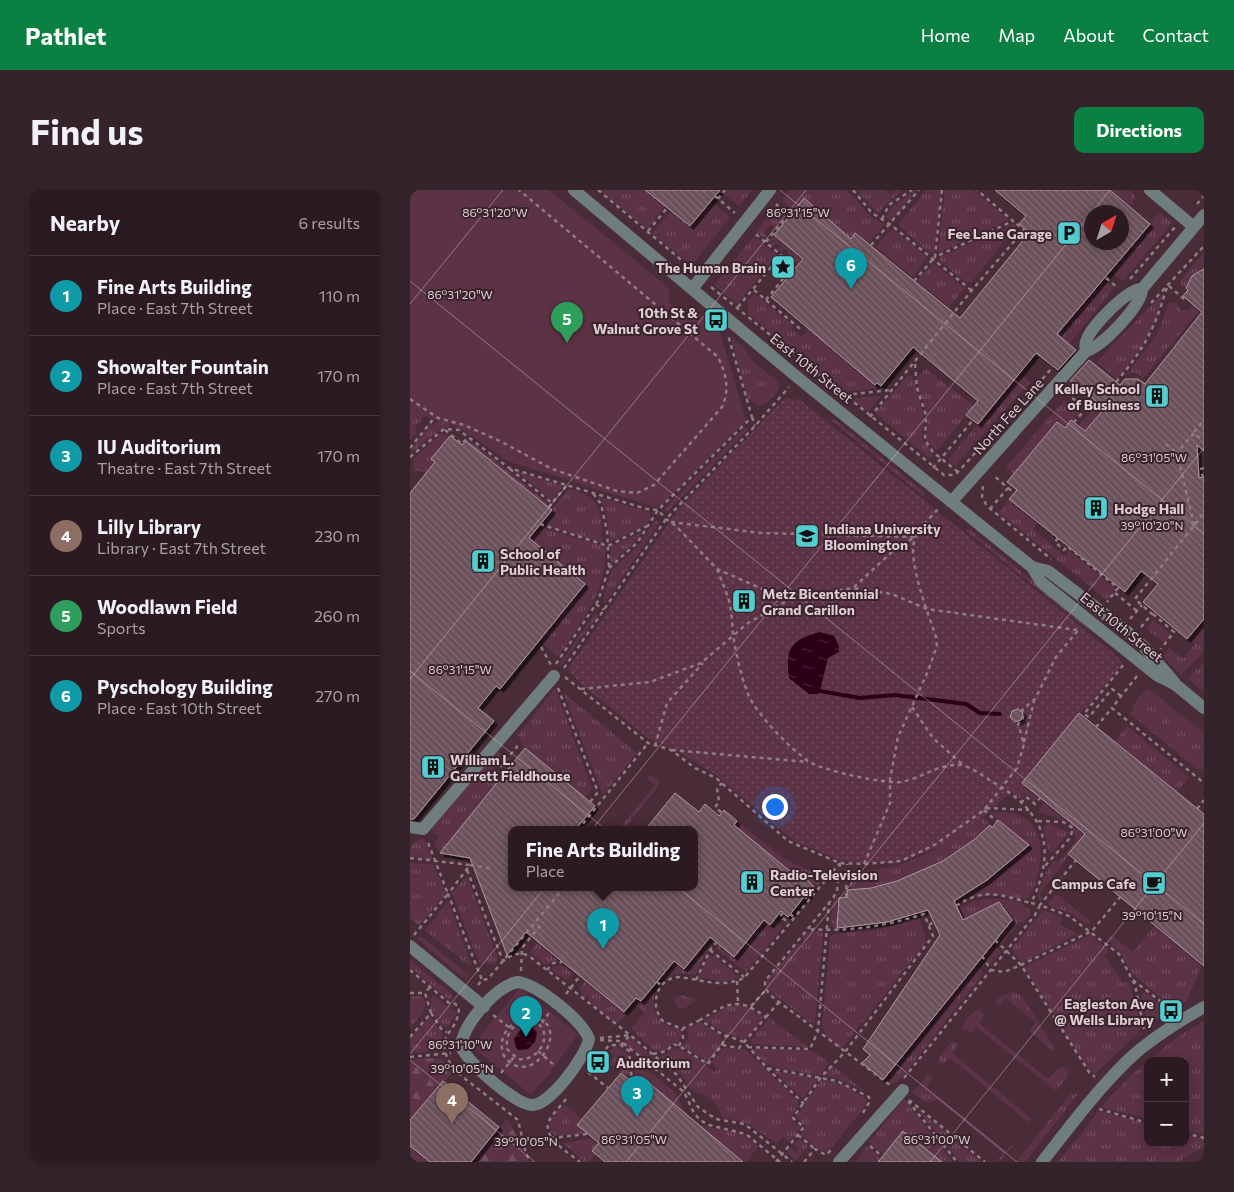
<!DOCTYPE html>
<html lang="en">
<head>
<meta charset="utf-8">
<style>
  body { margin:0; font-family:Commissioner,sans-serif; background:#34232a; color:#f1f3f6 }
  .controls { position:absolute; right:15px; bottom:15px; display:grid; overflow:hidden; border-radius:10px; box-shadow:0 2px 12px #0003 }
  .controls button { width:45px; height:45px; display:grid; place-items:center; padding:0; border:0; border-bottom:1px solid #483840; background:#2c1a22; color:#f1f3f6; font:25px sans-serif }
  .compass { position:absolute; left:674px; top:15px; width:45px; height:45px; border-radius:50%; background:#2c1a22; box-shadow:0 2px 12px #0003; rotate:39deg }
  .you { position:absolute; left:364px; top:616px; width:18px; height:18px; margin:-12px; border:4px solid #fff; border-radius:50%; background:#1a73e8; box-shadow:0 0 0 8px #1a73e833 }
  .badge { display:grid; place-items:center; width:32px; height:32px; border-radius:50%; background:#0b8043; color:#fff; font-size:16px; font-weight:700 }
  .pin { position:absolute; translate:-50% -41px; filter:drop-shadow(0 1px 2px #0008) }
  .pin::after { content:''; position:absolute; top:26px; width:18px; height:15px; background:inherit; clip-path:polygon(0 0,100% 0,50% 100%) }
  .popup { position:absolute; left:98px; top:636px; width:190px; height:65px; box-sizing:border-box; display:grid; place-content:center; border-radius:10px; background:#2c1a22; filter:drop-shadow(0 1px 4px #0005); font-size:16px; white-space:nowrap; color:#a6a1a5 }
  .popup b { font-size:19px; color:#f1f3f6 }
  .popup::after { content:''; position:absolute; left:50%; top:100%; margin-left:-10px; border:10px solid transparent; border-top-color:#2c1a22 }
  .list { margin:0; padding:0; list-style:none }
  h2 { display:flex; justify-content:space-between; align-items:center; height:65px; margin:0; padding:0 20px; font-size:21px }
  h2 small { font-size:16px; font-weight:400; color:#a6a1a5 }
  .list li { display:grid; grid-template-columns:32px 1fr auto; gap:15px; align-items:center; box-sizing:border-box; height:80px; padding:0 20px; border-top:1px solid #483840 }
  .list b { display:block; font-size:19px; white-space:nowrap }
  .list p { margin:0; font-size:16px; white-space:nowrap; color:#a6a1a5 }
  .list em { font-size:16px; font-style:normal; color:#a6a1a5 }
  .map { position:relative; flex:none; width:794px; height:972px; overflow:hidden; border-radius:10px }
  header { display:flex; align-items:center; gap:30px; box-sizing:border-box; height:70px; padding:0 25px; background:#0b8043; color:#fff }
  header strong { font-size:24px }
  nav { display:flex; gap:28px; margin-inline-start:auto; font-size:18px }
  .intro { display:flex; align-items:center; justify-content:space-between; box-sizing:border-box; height:120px; padding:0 30px }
  h1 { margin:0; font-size:35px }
  .button { padding:12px 22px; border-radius:10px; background:#0b8043; color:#fff; font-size:18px; font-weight:700 }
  main { display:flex; gap:30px; padding:0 30px }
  aside { flex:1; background:#2c1a22; border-radius:10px; box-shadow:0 2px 12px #0003 }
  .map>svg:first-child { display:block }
  .built { fill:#492c38; fill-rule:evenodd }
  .grass { fill:url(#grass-tufts) }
  .forest { fill:url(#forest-firs) }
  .park { fill:#5c3245 }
  .garden { fill:url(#garden-dots) }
  .water { fill:url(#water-ripples) }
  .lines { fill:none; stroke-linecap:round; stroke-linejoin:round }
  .stream { stroke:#2a0016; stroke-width:4 }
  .building { fill:url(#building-back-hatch); stroke:#b396a2; fill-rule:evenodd; filter:url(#shadow) }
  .path { stroke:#8f7b83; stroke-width:2.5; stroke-dasharray:4 4; stroke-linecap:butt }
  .minor { stroke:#6f7d7d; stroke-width:12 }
  .ticks { fill:none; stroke:#deced4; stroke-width:1; stroke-opacity:0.45 }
  .labels { text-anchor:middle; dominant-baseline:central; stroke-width:4; stroke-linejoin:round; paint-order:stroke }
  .poi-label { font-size:14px; font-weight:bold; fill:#deced4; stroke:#3a232d; text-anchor:start }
  .street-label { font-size:14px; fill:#deced4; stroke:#3a232d }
  .ticks-label { font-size:12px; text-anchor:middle; fill:#deced4; stroke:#3a232d; stroke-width:4; stroke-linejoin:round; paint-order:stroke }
</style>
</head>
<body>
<header>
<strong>Pathlet</strong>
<nav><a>Home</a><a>Map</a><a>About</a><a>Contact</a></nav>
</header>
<div class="intro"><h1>Find us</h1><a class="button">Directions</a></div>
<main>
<aside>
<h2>Nearby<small>6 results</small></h2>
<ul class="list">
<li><span class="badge" style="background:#0f9aa8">1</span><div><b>Fine Arts Building</b><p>Place · East 7th Street</p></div><em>110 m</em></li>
<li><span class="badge" style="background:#0f9aa8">2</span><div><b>Showalter Fountain</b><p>Place · East 7th Street</p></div><em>170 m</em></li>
<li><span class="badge" style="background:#0f9aa8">3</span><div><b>IU Auditorium</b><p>Theatre · East 7th Street</p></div><em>170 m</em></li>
<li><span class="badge" style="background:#8d6e63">4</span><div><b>Lilly Library</b><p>Library · East 7th Street</p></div><em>230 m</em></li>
<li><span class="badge" style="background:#2e9e5b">5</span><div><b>Woodlawn Field</b><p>Sports</p></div><em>260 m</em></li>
<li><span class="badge" style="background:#0f9aa8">6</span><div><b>Pyschology Building</b><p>Place · East 10th Street</p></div><em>270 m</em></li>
</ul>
</aside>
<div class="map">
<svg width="794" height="972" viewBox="0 0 794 972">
  <defs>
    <pattern id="grass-tufts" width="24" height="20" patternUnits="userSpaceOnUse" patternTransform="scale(1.25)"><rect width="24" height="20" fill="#5c3245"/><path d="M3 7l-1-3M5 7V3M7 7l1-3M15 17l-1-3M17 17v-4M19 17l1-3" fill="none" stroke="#734e5f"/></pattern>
    <pattern id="forest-firs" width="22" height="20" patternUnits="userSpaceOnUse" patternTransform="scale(1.25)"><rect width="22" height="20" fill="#5c3245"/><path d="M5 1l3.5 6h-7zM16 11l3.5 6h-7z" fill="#734e5f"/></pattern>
    <pattern id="garden-dots" width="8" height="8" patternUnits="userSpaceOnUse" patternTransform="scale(1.25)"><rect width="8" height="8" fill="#5c3245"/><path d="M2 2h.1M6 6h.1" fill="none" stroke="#734e5f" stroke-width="1.8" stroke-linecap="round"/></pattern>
    <pattern id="water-ripples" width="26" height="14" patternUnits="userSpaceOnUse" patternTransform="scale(1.25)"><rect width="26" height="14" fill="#2a0016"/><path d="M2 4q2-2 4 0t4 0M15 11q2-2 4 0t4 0" fill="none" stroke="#482437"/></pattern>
    <pattern id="building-back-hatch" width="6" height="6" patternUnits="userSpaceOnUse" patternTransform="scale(1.25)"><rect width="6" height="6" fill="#6b515c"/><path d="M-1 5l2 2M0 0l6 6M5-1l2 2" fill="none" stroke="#806972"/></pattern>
    <filter id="shadow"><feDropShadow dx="3.5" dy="3.5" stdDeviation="0" flood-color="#0009"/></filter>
  </defs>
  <rect width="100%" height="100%" fill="#3a232d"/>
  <path class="built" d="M0,0H794V972H0ZM682,22H712V52H682ZM102,640H284V698H102ZM738,871H775V953H738Z"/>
  <path class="grass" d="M189,0H235L255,16L237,39Z
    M317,0H342L329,16L314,4Z
    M380,0H436C451,11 456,28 475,34L458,53L446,43L441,49L394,8L384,20L372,11Z
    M447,0H475L481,5L485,0H493L475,15L468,24Z
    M506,0H507L482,31L476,27L483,16Z
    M516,0H531L524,62L521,64L490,37L489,34Z
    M535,0H563L599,30L528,63Z
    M701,0L723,1L725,7L721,16Z
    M301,11L320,27L283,74L280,75L242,43L261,21L280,36Z
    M364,18L374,26L365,38L361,35L354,43L357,46L355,49L346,42Z
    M749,22L762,33L713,91L701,82Z
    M603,34L606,36L562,92H555L530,71V67Z
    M481,40H484L517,67L503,87L466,57Z
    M364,45L392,69L388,74L376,66L379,62L374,59L372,62L369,60L371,56L366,53L363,56L358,51Z
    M344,46L367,65L327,114L304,95Z
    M794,62V79L782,86L776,98L771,95V90Z
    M523,73L555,98L539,117L507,91Z
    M689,89L693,93L694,90L704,98L659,154L647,144L668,119Z
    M753,103C748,135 728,165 707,189L687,172Z
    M344,104L383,135L381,138L392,147L399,139L469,198L433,202L337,123L339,119L337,112Z
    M779,111L790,120L733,188L725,182L716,186L748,143L758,114L765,112L771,120L777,121L781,118Z
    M321,146L331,155L341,169L369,193L368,201L355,215H349L337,208Z
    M516,179L564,216L527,261L517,251V222L508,198L507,187Z
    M610,183L621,192L545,276L538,270Z
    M498,185L503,187L514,225L512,248L523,264L520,269L465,223Z
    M471,206L458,222L440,209Z
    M654,210L670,223L655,238L647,232L604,284L596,277Z
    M679,212L692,222L682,233L683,248L669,236L682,220L676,215Z
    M0,215L14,226L4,239L7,242L0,250Z
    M424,229L515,303L513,306L422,231Z
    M32,231L40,234V237L31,239L0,264C4,254 20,231 32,231Z
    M334,238L338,240L256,323L255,318Z
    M32,243L40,246L21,269L25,272L16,283L4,280L3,269Z
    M58,249L138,313L136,315L56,251Z
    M106,281L153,296L142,310Z
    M159,299C193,306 191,323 193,354L131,333Z
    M189,307L240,323V330L234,336L200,352L196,322Z
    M599,309L628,332L623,339L655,366L659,361L706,399L697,410L589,323Z
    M245,331L249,332L248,335L194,414L193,410L201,381L227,357Z
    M128,336L195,357C198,401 171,432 148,467L129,451L175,394L118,348Z
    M558,338L679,436L677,439L556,341Z
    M231,343L224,353L201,374L200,357Z
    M185,423L188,425L151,476L150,473Z
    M794,429V462L771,485L752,466L759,458L773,469L785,454L777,449Z
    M743,430L761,444L754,453L736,439Z
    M794,472V502L778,489Z
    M145,498L182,599L175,608L112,555L108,545Z
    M739,499L794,543V582L789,578L788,580L720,524L724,519L722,516L734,502Z
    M154,505H156L227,563L193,605Z
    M717,536L779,587L767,603L704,552Z
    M87,562L95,566L85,578L93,585L30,663L24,653L29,647L21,639Z
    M633,567L612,593L628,607L624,612L615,605L611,609L601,602Z
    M241,585L248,589V597L213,640H208L245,595L236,588Z
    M635,612L675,644L629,705L633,709L630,711L627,705L636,682L644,670L648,673L667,650L659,632L627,622Z
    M579,623C626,616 639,649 626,690C624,697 623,705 616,709C584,705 577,700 546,715L544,711L577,690L618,655Z
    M573,627L580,635C541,671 494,694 441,700L439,683C498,679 527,662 573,627Z
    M327,631L375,669L404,683L409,694L404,697L391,683L387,687L324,635Z
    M639,634L659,642L642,663L638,660L633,638Z
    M14,648L22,670L0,666C0,652 3,653 14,648Z
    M0,672L24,675L36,704L9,736L0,728Z
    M57,686L88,769L84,775L69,773L42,703Z
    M646,704L681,731L678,735L658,722L639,716L638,713Z
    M427,707V738H424L420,735L423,711Z
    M580,709C594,709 615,709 621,724L613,733L610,731L592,754L586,749L601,730L589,712L553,730L547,719L564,711Z
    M38,711L62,776L58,775L15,740Z
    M633,720L652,727L650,734L668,744L612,773L604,764L603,757Z
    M364,729L372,738L336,782L306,759L309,755L324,767L354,730Z
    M510,729L517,752L431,859L417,847L412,836L420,747L424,744L461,741Z
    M745,735L792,774L777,811L765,819L723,785L712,765L697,749L701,745L723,762Z
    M410,741L413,745L405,832L401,833L357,799L356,792L388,754L391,756L396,750L392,747L397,742Z
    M10,745L60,786L56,790L7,749Z
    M681,745L699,761L694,766L713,793L719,791L731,837L727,844L685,884L677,878L614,777Z
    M299,748L302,750L285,786C274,782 261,782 253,792L249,789L264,771L274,779Z
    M128,752L150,770L141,771L137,776L120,762Z
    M581,754L591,762L580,775L573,764Z
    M298,766H304L330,788L313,792L289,787Z
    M0,770L44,806L40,811L0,777Z
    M567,772L573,784L488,892L483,894L473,890Z
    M153,776L163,784L157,790L141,781L144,777Z
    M175,791L214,822L216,820L220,823L206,834L178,811L180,809L177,807L175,809L173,807V803L169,799Z
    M241,800L245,803C239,824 252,837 272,840L269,853L264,852L256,860L246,862L221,839L234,822L222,812L226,808L231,811Z
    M603,801L612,806L645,859L644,862L620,841L625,832L596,808L590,815L585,813L587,808Z
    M732,803H736L757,821L739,835L737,832L731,806Z
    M23,805L47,823L38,837L31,836C23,827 17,815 23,805Z
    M272,805L286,810L275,818H268L264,811L266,807Z
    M0,806H12L16,812L13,823L0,838Z
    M327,815L338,817L354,827L335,850L310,840L294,830L317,817Z
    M569,819L574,825L569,833L638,889L648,878L653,877L658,881V886L646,901L566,837L561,842L553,840C552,832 562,822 569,819Z
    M18,828H21L32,843L30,857L27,860L0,864V849Z
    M359,828L398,857L342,854L341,850Z
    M794,831V945L775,940V871H738V929L691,917C721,883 754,853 794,831Z
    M290,832L307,843L312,849L308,859L297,870L272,857L278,848L277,839Z
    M219,847L256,878L252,882L214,853Z
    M541,852H545L547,855L543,864L621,928L618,932L540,868L534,874L529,873V868Z
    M205,855L218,864L220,889L201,874L195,881L189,874L194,866L201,871L205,866L199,862Z
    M264,857L291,871L305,883L307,878L301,873L314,858L335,859L388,911V916L380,928L391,938L379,952L373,947L367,954L339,934L312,927C307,911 298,904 282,901L271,885L250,866L258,864Z
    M345,858L403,861L419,873L410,885C386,881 357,881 342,860Z
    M223,869L265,902L276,924L238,892L234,896L225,888Z
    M422,875L456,902L437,892L415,885Z
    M363,881L405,888L407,891L392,908Z
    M518,884L523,887L517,897L596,961L602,955L603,956L590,971L588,970L593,964L529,911L515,912L504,904L503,902Z
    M412,889L433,894L456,909V915L423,956L416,961H411L391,945L396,937L386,927Z
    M661,903L668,904L615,972H606Z
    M494,909L543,972H532L493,941L474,965L459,952Z
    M156,916L172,929L167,935L176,943L146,946L141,942L139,932L150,917Z
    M506,917L572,972H550Z
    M689,921L738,934V953H775V944L794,949V957L768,972H648Z
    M288,935L330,943L349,956L336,972H333Z
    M183,948L188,953L182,961L186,964L178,972H174L153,953Z
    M389,949L398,956L386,970L377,963L381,958L386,962L389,958L384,954Z
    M457,956L471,968L470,972H445Z"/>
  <path class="forest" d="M15,868L33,869L42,883L0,931V870Z
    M97,929C107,942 109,959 120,972H61Z
    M0,956L20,972H0Z"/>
  <path class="park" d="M0,0H139L259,98V112L276,126L290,125L310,142L336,231L250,316L245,317L100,272L48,237L14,226L0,215Z
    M110,798L168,844L141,882L121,905L65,859V852Z"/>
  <path class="garden" d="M375,208L390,210L707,466L713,474L678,517L669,523L612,593L573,627L538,653L485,674L432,671L384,651L306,585L269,562L238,548L170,493L158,479L267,321Z"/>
  <path class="water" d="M410,442L424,446L429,456V462L418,468L410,501L408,504H399L379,488C375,458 381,450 410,442Z
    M120,836L127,842L125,852L118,859L109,860L106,858L104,849L112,838Z"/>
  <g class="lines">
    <path class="stream" d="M410,501L450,508L485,505L556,514L570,523L590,524"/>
  </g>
  <path class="building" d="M235,0H310L280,36Z
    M585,0H700L740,34L647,144L666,160L648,180L626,163L568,234L556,225L568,211L503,157L471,196L467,193L465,195L361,107L393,69L364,45L394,8L441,49L445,43L550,128L619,43L609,34L616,26ZM682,22H712V52H682Z
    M794,79V261L787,255L789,288L794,287V429L777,449L733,412L748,394L731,381L715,402L599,309L607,300L597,292L647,232L655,238L661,230L675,241L695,218L660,191L679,170L710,195L715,189H728L735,194L792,122L773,106L778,100L776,98L782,86Z
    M40,246L52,255L56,251L142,320L119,348L175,394L90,499L86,496L68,518L84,531L4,629H0V303L25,272L21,269Z
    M332,405L338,406L340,413L336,417L330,415L329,409Z
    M608,519L613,523L611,530L605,532L600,527L602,521Z
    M669,523L794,624V776L658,664L675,644L612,593Z
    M115,558L185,616L165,640H102V698H284V640H235L265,603L289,622L295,614L309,626L314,620L327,631L324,635L387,687L391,683L404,697L396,709L394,707L378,727L371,721L360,735L354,730L324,767L300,747L274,779L264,771L231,811L226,808L214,822L116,742L97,765L60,668L30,663Z
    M588,630L619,655L577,690L544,711L553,730L589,712L602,730L473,890L452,873L460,865L453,859L530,745L518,720L477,732L427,738L429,708L438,707L437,700L461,698L487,691L533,671L565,649L580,635L582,638Z
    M211,883L231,900L238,892L333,972H195L182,961L189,953L167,935Z
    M33,891L89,937L61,972H20L0,956V930Z
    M493,941L532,972H468Z"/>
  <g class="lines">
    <path class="path" d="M188,0L282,79
      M443,0L462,23L481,35L561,100
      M532,0L525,67L603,31L567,0
      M305,6L325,23
      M308,9L315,0
      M787,14L794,6
      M472,29L479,15L502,0
      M238,41L257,18
      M356,52L378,25L366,14
      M461,55L509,0
      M371,65L385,78
      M696,88L708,98
      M720,89L766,36
      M504,91L524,68
      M759,96L775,110L777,109
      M301,97L534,285H544L548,282L643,177
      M344,100L389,138L393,134
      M356,110L383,76
      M741,113L794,56
      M328,117L371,65L343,42
      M505,174L507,198L516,225L515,250L523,262L548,282
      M706,192C735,158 744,140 757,97
      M656,203L676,219L664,232
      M435,205L480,200
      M0,209L28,228L54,235L90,251L142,279L207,301L227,303L244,295L312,217C320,199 316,184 308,167L109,0
      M670,215L678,206L689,213
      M342,227L345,236
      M460,227L562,100L614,40L603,31
      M35,240L52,254L58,247
      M784,242L794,230
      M756,254L767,263
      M0,258L25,227
      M0,267L34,239L49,240L99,278L237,319L248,320L342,227L318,145
      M523,278L563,230
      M794,278L791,279L794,293
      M100,279L142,313L157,295
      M573,296L572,307L577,316L641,369
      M598,298L604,303
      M139,317L142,313
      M580,319L598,298L583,285
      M261,332L351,343L505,347L484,360L443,398
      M130,334L198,356L237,336
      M784,335L767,263L784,243L794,251
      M648,348L645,352L654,360L657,356L708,398L697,412
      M199,378L227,353L248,320L256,329L266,336L307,379L357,401L383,408L443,398L482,404L517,419L667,440
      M307,379C311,390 316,400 319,411C322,422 322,434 323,445C326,464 331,486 338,504C347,525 379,557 398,571C410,580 475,594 490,592C512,589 525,574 551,575C560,576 573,586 581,591C635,621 648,657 621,713L630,715L666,670
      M705,403L727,421
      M186,414L194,420
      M743,424L764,442L751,459
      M720,429L732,415
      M731,437L742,424L725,409L794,323
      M131,457L141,475
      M146,474L188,411L199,378L197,341L191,314L182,302
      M154,478L256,329L345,236L379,197
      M727,486L702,518L794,593
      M155,487L238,553L261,560L285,578L306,588L378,651L430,673L454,674L491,671L526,654L574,620L607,578L614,554L608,534L612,530L614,523L612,520L625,509L646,467L669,439
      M148,498L188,602L180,612
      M171,499L240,492L291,473L338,433L382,408
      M711,506L702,499L679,527L674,524L714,474
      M502,517L523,548L553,575
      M686,537L702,518
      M614,552L624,511
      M245,556L257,513L293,473
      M262,560L398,572
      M90,577L107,557L105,552
      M611,613L616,607L625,614L630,608
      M576,618L619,620
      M787,619L794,610
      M574,620L587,632
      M311,622L305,617L309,612L307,598L312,593
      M628,631L653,632L663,638L660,648L635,676
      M168,640L238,553
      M0,668L60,675L38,704L72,790
      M430,673L427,701L423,708L355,791C354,802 362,806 369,812L480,895
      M454,674L480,613V589L488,547L518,481L527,456L526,447C519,425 495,367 506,346C511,336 521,327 528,319
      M60,675L83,679
      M57,680L93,771C103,765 108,761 119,766L220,845L211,855
      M436,707L437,674
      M546,716C575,697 589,705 621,713
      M373,723L370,726L379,733
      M380,724L384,727
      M519,735L524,732
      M4,745L38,704L17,650
      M585,750L611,775L679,882L685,887
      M300,760L334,787
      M572,766L581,780L594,782L611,775L682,741L711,706
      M0,780L39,813H44L49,817C48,847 20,842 44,880L108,930L116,964L121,972
      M137,780L143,773L152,772
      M111,781L112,758L133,732
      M286,790L300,760L306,753
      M723,790L763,821
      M327,791L328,813
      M247,792L252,796
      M68,795L72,790L78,789L152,700
      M0,803H15
      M156,804L170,786
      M341,816L355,801
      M21,823L32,840L37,842
      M83,825L100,838
      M121,827C167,832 120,906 93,864C87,844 103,829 121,827Z
      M356,827L369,812
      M122,830C148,841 128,873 108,869L97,859C95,842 105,831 122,830Z
      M290,830L272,839L253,831C240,817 245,790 267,787C293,789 309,799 334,788L429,674
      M132,833L139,823
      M0,847L21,823L15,803L20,797
      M190,848L220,845L267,885L288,917L306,929L334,934L341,939L382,972
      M190,850L209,851L213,853L274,902L284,923L290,930L299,935L336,944L370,972
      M312,855L316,845
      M269,856L273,848L272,839
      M338,857L400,859L408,841L419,713
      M128,861L145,876
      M243,864L257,861L263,854L269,856L298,874L312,855L329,858L356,827C327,806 318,813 290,830L310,843L334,852L357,878L427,891L459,907L460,911L451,926
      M0,867L41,863
      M181,878L199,855H211L219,861L222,892
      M357,878L394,914
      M178,882L198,898
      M91,883L104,867
      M494,888L625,725L630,715L659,726L709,764L725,795L734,839
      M156,909C151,916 142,924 139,931C131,948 160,963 170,972
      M499,910L575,972
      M498,911L547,972
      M689,919L738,933
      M775,943L794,948
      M388,945L405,959
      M141,948L178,944
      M460,956L472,966
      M0,971L2,972
      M366,972L394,937L383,928L411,887L435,862L523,746L514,724C476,736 438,742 398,739
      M394,972L405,959L416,965L421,960"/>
    <path class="minor" d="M164,0L387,187L622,377L631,392L748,486L766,495L794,518
      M740,0L784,37
      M282,99L360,0
      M676,161C675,157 675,153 677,149C682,136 718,98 732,99
      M542,311L676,161C692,157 732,115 732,99L794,25
      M622,377L638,381L713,438L734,457L764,492
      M0,637L13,639L144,486
      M0,756L74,817
      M108,792C128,795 172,830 179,849C176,866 141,914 123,915C107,916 55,871 51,856C53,834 86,796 108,792Z
      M429,972L493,900
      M632,972C658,939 683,905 713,875C735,852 766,833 794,817"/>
  </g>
  <path class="ticks" d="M370,0L794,344M0,91L794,734M0,114L93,0M0,481L607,972M0,489L396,0M0,864L700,0M0,870L125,972M216,972L794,258M520,972L794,633"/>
  <defs>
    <symbol id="parking-square" viewBox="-11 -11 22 22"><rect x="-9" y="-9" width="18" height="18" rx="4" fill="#52cdd0" stroke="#3a232d"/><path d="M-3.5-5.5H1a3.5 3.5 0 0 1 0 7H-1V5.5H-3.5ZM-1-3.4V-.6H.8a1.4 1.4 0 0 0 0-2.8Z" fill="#111"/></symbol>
    <symbol id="sight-square" viewBox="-11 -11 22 22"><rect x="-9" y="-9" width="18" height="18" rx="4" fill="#52cdd0" stroke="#3a232d"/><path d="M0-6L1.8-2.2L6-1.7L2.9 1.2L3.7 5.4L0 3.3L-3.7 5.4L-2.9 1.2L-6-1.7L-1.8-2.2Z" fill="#111"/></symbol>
    <symbol id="bus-square" viewBox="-11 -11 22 22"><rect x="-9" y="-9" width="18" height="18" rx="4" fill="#52cdd0" stroke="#3a232d"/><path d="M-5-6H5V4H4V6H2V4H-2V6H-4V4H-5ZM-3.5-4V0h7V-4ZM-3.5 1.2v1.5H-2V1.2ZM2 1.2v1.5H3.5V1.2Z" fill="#111"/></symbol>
    <symbol id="building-square" viewBox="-11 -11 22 22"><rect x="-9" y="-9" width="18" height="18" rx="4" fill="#52cdd0" stroke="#3a232d"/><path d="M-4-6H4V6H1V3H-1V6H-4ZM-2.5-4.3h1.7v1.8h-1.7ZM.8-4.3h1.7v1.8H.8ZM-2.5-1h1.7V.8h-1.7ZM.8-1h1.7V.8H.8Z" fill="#111"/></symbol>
    <symbol id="university-square" viewBox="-11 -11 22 22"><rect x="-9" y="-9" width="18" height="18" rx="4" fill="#52cdd0" stroke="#3a232d"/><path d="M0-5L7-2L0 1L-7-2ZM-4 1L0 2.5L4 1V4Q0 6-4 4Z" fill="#111"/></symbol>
    <symbol id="cafe-square" viewBox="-11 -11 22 22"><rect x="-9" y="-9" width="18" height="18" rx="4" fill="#52cdd0" stroke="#3a232d"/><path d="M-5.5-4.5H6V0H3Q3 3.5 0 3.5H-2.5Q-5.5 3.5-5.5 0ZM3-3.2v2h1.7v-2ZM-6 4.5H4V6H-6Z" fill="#111"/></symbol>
  </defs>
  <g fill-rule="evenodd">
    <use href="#parking-square" x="645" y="29" width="28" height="28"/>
    <use href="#sight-square" x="359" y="63" width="28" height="28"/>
    <use href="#bus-square" x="292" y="116" width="28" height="28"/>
    <use href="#building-square" x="733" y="192" width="28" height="28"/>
    <use href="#building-square" x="672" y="304" width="28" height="28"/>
    <use href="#university-square" x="383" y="332" width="28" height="28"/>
    <use href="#building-square" x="59" y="357" width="28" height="28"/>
    <use href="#building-square" x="320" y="397" width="28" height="28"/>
    <use href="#building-square" x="9" y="563" width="28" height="28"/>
    <use href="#building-square" x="328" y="678" width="28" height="28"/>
    <use href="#cafe-square" x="730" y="679" width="28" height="28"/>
    <use href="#bus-square" x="747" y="807" width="28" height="28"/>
    <use href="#bus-square" x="174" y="858" width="28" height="28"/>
  </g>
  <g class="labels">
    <g class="poi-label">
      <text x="642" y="43" text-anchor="end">Fee Lane Garage</text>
      <text x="356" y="77" text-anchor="end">The Human Brain</text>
      <text x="288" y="122" text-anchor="end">10th St &amp;<tspan x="288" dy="16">Walnut Grove St</tspan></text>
      <text x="730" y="198" text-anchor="end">Kelley School<tspan x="730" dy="16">of Business</tspan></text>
      <text x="704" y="318">Hodge Hall</text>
      <text x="414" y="338">Indiana University<tspan x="414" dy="16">Bloomington</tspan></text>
      <text x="90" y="363">School of<tspan x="90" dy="16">Public Health</tspan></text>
      <text x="352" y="403">Metz Bicentennial<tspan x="352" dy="16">Grand Carillon</tspan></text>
      <text x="40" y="569">William L.<tspan x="40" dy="16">Garrett Fieldhouse</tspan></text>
      <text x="360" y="684">Radio-Television<tspan x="360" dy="16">Center</tspan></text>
      <text x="726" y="693" text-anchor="end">Campus Cafe</text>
      <text x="744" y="813" text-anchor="end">Eagleston Ave<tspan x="744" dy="16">@ Wells Library</tspan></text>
      <text x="206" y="872">Auditorium</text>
    </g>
    <g class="street-label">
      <text transform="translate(402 178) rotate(39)">East 10th Street</text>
      <text transform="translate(598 226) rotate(-48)">North Fee Lane</text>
      <text transform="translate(712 437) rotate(39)">East 10th Street</text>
    </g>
  </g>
  <g class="ticks-label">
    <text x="388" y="27">86°31'15"W</text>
    <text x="85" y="27">86°31'20"W</text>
    <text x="50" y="109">86°31'20"W</text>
    <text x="744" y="272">86°31'05"W</text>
    <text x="742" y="340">39°10'20"N</text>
    <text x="50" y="484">86°31'15"W</text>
    <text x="744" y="647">86°31'00"W</text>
    <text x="742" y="730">39°10'15"N</text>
    <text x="50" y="859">86°31'10"W</text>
    <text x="52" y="883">39°10'05"N</text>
    <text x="224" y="954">86°31'05"W</text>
    <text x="527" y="954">86°31'00"W</text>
    <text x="116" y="956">39°10'05"N</text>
  </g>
</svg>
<div class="controls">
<button>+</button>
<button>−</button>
</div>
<svg class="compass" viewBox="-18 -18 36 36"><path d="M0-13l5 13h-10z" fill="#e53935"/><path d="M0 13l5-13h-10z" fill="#a6a1a5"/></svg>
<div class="you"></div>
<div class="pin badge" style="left:193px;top:759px;background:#0f9aa8">1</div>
<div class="popup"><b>Fine Arts Building</b>Place</div>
<div class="pin badge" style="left:116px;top:847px;background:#0f9aa8">2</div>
<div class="pin badge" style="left:227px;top:927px;background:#0f9aa8">3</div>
<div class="pin badge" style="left:42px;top:934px;background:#8d6e63">4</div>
<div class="pin badge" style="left:157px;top:153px;background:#2e9e5b">5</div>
<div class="pin badge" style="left:441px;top:99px;background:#0f9aa8">6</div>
</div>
</main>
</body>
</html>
